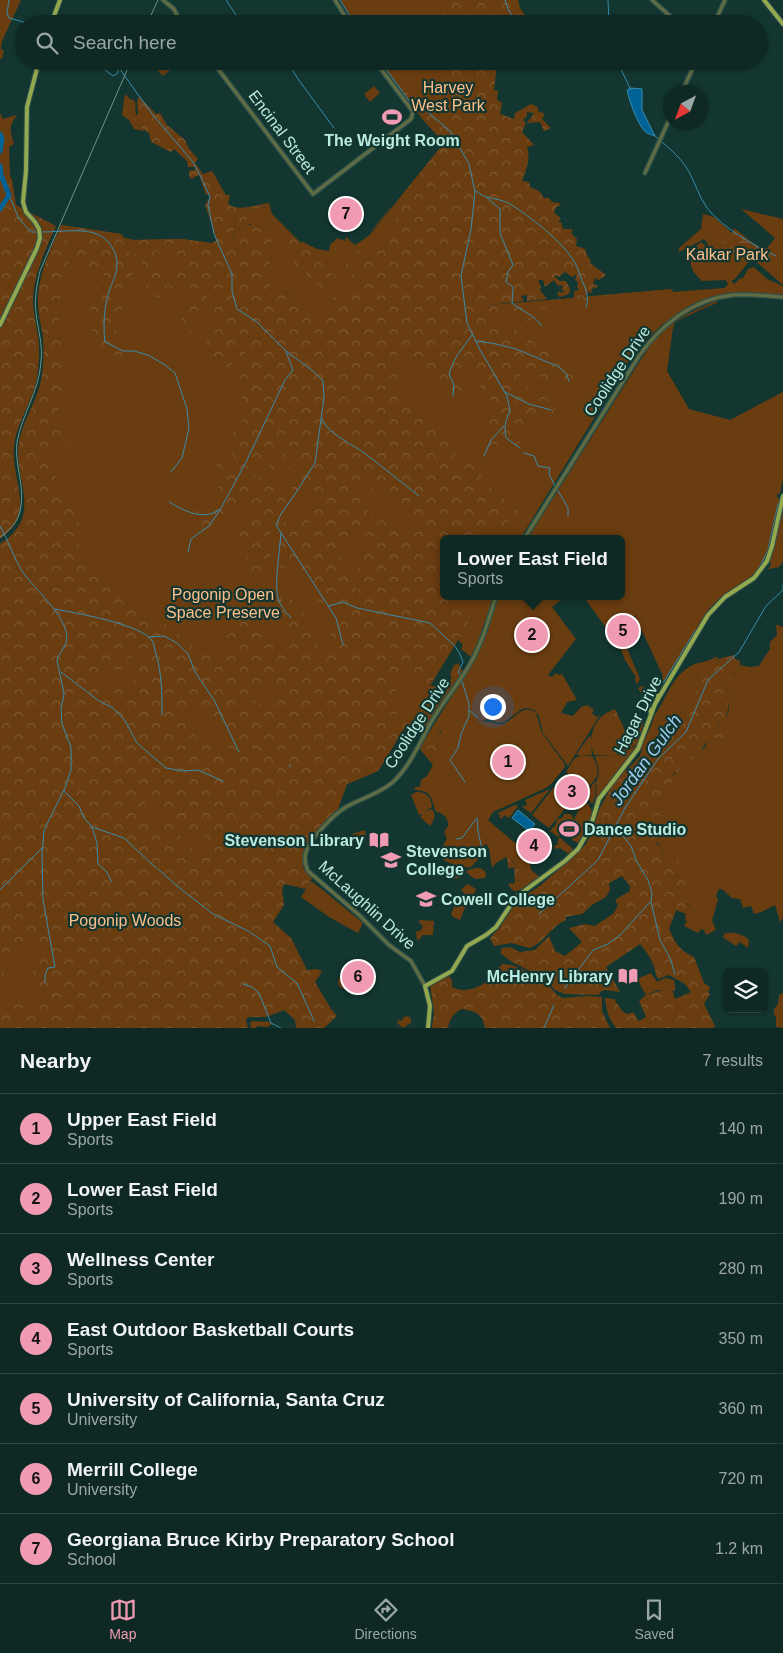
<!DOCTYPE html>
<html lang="en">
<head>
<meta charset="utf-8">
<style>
  body { margin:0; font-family:Helvetica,sans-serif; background:#17302c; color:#f1f3f6 }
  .controls { position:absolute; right:15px; bottom:15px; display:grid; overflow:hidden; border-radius:8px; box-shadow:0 1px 4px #0004 }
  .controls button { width:45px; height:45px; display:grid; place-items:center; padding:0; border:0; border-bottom:1px solid #2e4441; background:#0e2824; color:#f1f3f6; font:25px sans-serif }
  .compass { position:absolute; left:663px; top:85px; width:45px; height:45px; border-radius:50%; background:#0e2824; box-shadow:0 1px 4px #0004; rotate:221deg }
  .you { position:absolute; left:492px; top:706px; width:18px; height:18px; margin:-12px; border:4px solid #fff; border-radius:50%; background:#1a73e8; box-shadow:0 0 0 8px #1a73e833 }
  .badge { display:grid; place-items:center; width:32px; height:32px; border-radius:50%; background:#f19ab4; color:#111; font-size:16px; font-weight:700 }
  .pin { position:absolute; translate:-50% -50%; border:2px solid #fff; box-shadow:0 1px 5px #0006 }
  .popup { position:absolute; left:440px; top:535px; width:185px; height:65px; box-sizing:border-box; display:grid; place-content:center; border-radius:8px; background:#0e2824; filter:drop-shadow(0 1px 4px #0005); font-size:16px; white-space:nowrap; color:#9ba6a6 }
  .popup b { font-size:19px; color:#f1f3f6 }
  .popup::after { content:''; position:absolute; left:50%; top:100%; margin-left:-10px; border:10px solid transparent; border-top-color:#0e2824 }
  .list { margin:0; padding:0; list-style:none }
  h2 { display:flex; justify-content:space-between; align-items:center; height:65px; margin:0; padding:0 20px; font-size:21px }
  h2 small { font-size:16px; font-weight:400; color:#9ba6a6 }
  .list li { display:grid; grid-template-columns:32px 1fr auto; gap:15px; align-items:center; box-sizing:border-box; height:70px; padding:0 20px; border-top:1px solid #2e4441 }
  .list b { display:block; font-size:19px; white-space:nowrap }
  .list p { margin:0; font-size:16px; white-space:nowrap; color:#9ba6a6 }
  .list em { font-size:16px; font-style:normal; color:#9ba6a6 }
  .icon { flex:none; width:28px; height:28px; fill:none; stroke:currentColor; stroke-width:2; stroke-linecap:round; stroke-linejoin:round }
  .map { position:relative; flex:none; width:783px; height:1028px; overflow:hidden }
  .search { position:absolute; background:#0e2824; box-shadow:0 1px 4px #0004; left:15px; right:15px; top:15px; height:55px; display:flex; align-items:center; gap:12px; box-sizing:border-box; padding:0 18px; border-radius:28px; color:#9ba6a6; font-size:19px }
  .sheet { height:555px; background:#0e2824 }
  nav { display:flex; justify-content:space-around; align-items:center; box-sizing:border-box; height:70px; border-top:1px solid #2e4441; background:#0e2824; font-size:14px; color:#9ba6a6 }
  nav a { display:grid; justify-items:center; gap:2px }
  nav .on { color:#f19ab4 }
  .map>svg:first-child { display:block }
  .green { fill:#6a3d11 }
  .forest { fill:url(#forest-crowns); fill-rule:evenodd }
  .wetland { fill:url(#wetland-marsh) }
  .water { fill:#006395; stroke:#388cac }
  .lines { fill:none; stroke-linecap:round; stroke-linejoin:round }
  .stream { stroke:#388cac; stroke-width:1 }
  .river { stroke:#006395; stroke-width:5 }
  .minor-casing { stroke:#2e534c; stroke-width:5.5 }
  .major-casing { stroke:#2e534c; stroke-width:6 }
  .minor { stroke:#616c43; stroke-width:3 }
  .major { stroke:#93a84f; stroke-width:4 }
  .rail { stroke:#6a958c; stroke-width:1 }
  .labels { text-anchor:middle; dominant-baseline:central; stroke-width:4.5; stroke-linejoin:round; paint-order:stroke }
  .park-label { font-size:16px; fill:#ffbf89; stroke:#133630 }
  .street-label { font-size:16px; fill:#baebe0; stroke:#133630 }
  .poi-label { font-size:16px; font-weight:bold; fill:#baebe0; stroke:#133630; text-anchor:start }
  .water-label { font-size:18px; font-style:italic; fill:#9dcbec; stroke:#133630 }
</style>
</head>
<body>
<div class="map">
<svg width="783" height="1028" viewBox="0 0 783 1028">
  <defs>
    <pattern id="forest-crowns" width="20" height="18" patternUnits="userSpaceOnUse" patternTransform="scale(1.25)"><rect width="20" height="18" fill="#6a3d11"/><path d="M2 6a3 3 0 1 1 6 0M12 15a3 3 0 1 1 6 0" fill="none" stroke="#7d5933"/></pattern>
    <pattern id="wetland-marsh" width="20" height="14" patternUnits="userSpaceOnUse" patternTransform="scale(1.25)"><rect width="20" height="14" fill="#6a3d11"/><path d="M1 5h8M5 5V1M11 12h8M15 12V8" fill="none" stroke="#7d5933"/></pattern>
  </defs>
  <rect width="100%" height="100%" fill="#133630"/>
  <path class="green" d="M0,0H21L2,41L1,49L4,50L2,59H0Z
    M340,0H518L520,8L531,24L477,13L479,24H355Z
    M156,61H162L170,70L163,76L152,65Z
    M379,61H478L476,307L673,289L672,292L724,288L728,285L726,280L702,281C697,276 690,270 691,262C691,257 693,255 692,249L701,242L707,247L708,244L704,239L679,252V248L701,229L703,214L714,217L731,232L762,248H767L775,238L741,209L783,219V285L752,258L734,280H732V282L735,284L739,279L743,278L748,269L754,267L767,279L783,286V295L744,293L713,297L692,305L663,324L637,348L520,539H443V596H494L475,650L471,657L461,649L463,645L458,640L430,686H438L436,683L439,684L442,689L441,693L444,694L446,693L448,684L452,677L450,674L454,665L459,663L460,668L463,671L424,730L423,727L424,722L419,724V726L415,722L412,723L410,725L407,724L378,771L347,784L337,811L297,844L235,996L215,1028H0V544C46,515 13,481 19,442C23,420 38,400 42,377C44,364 44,349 43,335C41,324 38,313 38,301C38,274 51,249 61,225L121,234L124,238L134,240L182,239L211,243L221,240L239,312L302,301L295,300L294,296L282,291H272L269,289V287L273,275L270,264L271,240L273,238L274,234L270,229L269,224L267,225L264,219L266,217L257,228H255L254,225L257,223L246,225L245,223L234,239L232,237L235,227L234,221L240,210L268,207V211L302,245L301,241L317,249L329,251L330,245L337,238L346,241L345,238L346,237L355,245L370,235L444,143L423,120Z
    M374,86L380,93L370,102L364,94Z
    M125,94L130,99L135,101L136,116L132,122L144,130L143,131L134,129L129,120L122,115Z
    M0,113L3,119L17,115C8,127 10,130 14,144L9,147L11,201L0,174Z
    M717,301V303L704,308L675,322L673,328L667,371L689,409L730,420L783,392V478L780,494L778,493L777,497L779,499V504L769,550L761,566L751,577L721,597L710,608L666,679L654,695L652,697C645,696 641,695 638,688L642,686L651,694L663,676L635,616L618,627L640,679L637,685L635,679L636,677L625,660L620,647L583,596H621V539H527L652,342C671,322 691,310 717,301Z
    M783,511V561L779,567L769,569H768L771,565L770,562Z
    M499,596H566L552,607L576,639L548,675L552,677L556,673L559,675L562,674L577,700L567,702L561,713L573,716L581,707L587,705L594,710L592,713L596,717L600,715L568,766L543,733L539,716L534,710L528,708L522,709L504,722L499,723L487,719L483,721L452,759L482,722C490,719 497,727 505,723C516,717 524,703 536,713L542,733L564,763L565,767L552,783L546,788L493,812L488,820L528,854L531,870L540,877L522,889L518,887C519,874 521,863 506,857L496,863L492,868L489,848L487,845L485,844L479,858L471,867H459L443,860V846L447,838L444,832L448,826C449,818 443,813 436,812C431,799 433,791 415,790L414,788L420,786L421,780L427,776L433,765L419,748L422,744L424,750L429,749L435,752L439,750L438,746L434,744L435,737L441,733V731L438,729L435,730L433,726L474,661L487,631Z
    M776,625H779L781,627L783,626V918L780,922L775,905L761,912L754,914L751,906L743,908L740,899L732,898L722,889H719L716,896L718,900L712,920L716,930L706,935L704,930L701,929L698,933L684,926L687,921L685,920L686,914H687L690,905C683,903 680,896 674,892L676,888L685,884V878L673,875L672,868L676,861L665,862L662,857L664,854C659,843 650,835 647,823L651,815L659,810L660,800L671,783L672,776L680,770L679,767C685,761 696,758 702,751C707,745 708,738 716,738L718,741L719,722L727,717L729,709L728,701L730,699V695L724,686L726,681L732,678V675L736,673L740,665L749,667L759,666L770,649V642L777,635Z
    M715,657L719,658C707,665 696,671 694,685L697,686L696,697L691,709H680L681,715L671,721L670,725L642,750L640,749C644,742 654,721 654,716C666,700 671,678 689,667C698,661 707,663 715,657Z
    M610,711L617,720L629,745L637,741L638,744L616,755H594L591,746L592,755H576L590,735L591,741C591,728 599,716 610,711Z
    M636,746H637L629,759L608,784V782L602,777L597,780L599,771L595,756L618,755Z
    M581,755L591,756L593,757C604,779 593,778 584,794L572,776L566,772L574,759Z
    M565,775L569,778L583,798L582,800H580V796L569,784L564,789L562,786L563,785L560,780Z
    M596,780L595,796L592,804L585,795Z
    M558,786L561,787L568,796L564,800L566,801L569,798L570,800L567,802L569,804L549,828L532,815L554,787Z
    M550,789L531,813L522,807L527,805L525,800Z
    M416,792C426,791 432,798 432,807L424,812L432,809C437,816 434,820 430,826L420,817L423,814L419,815L411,795Z
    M582,802H587L592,811L588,826L578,843L572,840L574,833L570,834L569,837L562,832L558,837L550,831L556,824L557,819L562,818L564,814H571L574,820Z
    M515,805L518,806L509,818L504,815L502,819L499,817L500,815L497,813Z
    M365,830L366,836L362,841H358L352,834Z
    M533,836L543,844L544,843L549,847L557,845L559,837L572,848L573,851L569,854L560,848L556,849L554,846L532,861L531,856H534L524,847Z
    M453,868L463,871V874L459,878L452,879V873L449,870Z
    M476,868C482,868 484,869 486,874L485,878L476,879L470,876L469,874L466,872L468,870Z
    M311,881C329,894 345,909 363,923L358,933L329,917L301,897Z
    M468,884L476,889L473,897L465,894L461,890L465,886Z
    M456,903H462L465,908L460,920L453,917L451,914Z
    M421,920L434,921L433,935H422L420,939L417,940L416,932L421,930L423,926L418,921Z
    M725,933C734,932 744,934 749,940L748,948L740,942L736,946L724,938L723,937Z
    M510,947L520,952L518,957L510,953L508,959L500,953L502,948Z
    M651,973L657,982L665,978L674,980L675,985V991L658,990L646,995L637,979Z
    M338 982a7 7 0 1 1 14 0a7 7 0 1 1-14 0Z
    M783,993V1028L776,1027V1016L774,1015V1009L778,1004L779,995Z
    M406,1016L411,1018V1023L403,1028L397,1023L399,1020L402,1021L403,1018Z
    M253,1021L270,1022L272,1024L267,1027L258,1026L256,1028H251L250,1023Z"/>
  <path class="forest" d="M439,0H517L520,9L532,24H489L483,21V24H444L436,16L442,14Z
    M434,61L438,64L443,61H489L490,63L494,61L497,63L494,90L498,91L497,100L502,103L500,114L514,119L515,113L531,104L538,107V111L545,114L542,119L551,128L544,131L540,122L527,123L534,113L527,112V116L523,120L526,123L522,132L534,145L527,147C531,158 526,171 522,181L529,182L530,187L539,191L544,198H549L552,202L559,203L561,205L556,207L554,213L561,218L558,222H561L563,229H571L573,231L571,233L577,239L576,246L585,249L587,255L591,261L590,263L606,275L599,280L595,278L593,284L598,286L596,288L594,287L591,291L593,293H590L589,291L586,296L579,297L673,289L520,539H517L523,534L671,292L594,297L588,307L580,299L552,301L551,305L545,308L537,307L535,303H530L537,313L527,322L507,313L502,305L499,306L498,319L572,367L580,376L576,387L559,377L545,380L531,370L516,366L525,385L528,387L531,392L542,397H545L555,404L556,412L548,421L541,417L533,420L536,426L532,431L523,424L522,427L519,428L522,435L520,440L521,446L499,444L489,446L484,436L494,411L489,398L469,370L457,385L465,388L455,397L451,395L452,384C435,379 430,375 421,360L415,366L408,359L402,357L396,339L397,336L390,340L403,367L397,377L401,392C416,402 438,423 448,438C452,443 454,450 457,456C471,461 479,474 488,485C497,495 509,503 519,511L501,528L482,530L468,539H443V596C469,596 462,599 469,620L484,596L378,771L347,784L337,811L330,817L303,852V867L312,878L306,889L284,884L282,890L284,905L273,922L291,938L307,970L317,969L322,972L315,982L331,1009L337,1016L324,1028H296L295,1020L284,1010L266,1017H248L246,1020L248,1028H0V1010L5,1009L6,1006L10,1003L12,997L16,998L20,995L25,999L28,1007H34L38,1001L43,999L45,993C38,980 29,977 35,961L37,962L38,959L36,949L26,948L25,946H22L15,954H9L10,959H13V967H2L1,969L5,977L0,978V693L3,688H0V544C45,515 13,481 19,443C23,420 39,399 42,375C44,363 44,350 43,337C41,325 38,313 38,300C39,274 50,251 60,228L61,225L121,234L124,238L134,240L182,239L211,243L216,241L215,235L205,205L210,197L207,194L206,195L199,175L191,179L189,175V171L195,170V167H188L187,161L174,149L171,152L151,142L149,133L132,122L138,113L137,102L139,96L156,114L160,113L167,125L185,140L189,149L198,159L195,163L203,174L212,171L224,192L226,195H230L228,204C239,212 255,205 269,203L272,214L335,277L445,142L423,118V117L425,119L428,117L429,111L424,113L418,112L398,85L414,80L407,88C408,96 411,100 416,106C424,105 432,108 439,104L441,109H449L452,96L446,95L448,91L441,89L439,85V73L428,69ZM397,201L401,207L398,212L401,216L396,220L397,225L391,233L386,231L387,236L385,243L382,245L380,241L378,242L379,245H374L370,249L369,255L364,257H360C360,262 365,269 367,275L359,280H352L349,287L351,291L333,298L321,315L319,316L315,315L313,307L317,306L318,300L330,285L350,284L357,268H360V265H357C359,243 382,217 397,201ZM268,207V211L271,215L300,243L286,233L288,239L282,237L281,239L286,243L288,240L289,241L293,253L295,265L304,271L315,285H319L318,293H314L311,306L304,299L302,301L300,295L295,300L294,296L282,291H272V289H269V287L274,283V279L276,278V276L273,275L274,268L270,264V256L272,255L274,248L272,247L273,245L271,241L274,239L275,234L270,230L273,227L272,221L269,220V224L267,225L264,219L267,218L263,216L259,220L257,228H255L254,226H256L257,219L253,220L251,225H246L245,223L249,215L244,212L239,219V224L237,225V228L240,229L234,239L232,236L235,227L234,221L239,217V215L242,213L241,210ZM67,236H73L81,245L76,250V261L91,269L98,265L105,268L103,280L91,294L93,304L86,320C90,327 95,334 96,340C98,349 95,354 103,360L110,354C118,355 122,359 129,352L114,329L123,307L118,302L124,299L127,294L124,292V288L138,282L132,274L136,264L133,260L137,255L125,251L121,255L127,256L129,261L127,262L124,257L118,256L114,259L116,255L121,252L123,246H146L150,253L139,257V260L143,264L142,272L146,276L150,274L151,281H148L147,283L148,285L144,288L151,290V287L157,290L154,296L160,298L165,290L167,294H171L175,288L169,285H164V283L166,284L170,278L168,276L171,275L170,272L168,271L162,276L160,272H151V270L160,260L156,256L157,254H153L157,251L160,252L159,254H164L165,251L163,250L166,247H170L168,256C177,268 178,278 179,293L187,298L181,323L185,334L191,332L196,308L200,319L205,304L209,283L215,284L210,294L211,322L216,331L201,348L204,360L227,368L250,348L245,366L240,376L244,414L240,426L228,436L234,447L230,458L215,462L222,476L212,512L193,511L207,534L215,533L240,509L256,487L252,478L261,473L262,467L271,461L270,464L262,471L265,474L259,476L255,482L261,490L256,499L252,500L245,508L247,511L252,512L255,508L260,519L253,515L240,529L237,539L244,545L253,548L244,563L245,571H258L265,566L276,544L273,540L264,548L263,538L270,536L269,528L261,526L260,522L268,524L273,520L278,544L283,547L284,558L279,567L298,573L306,587L317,592L318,604L333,601L340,623L329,637L336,646H328L319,654V647L313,639L316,634L325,631L320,628H309V617L300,610L290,597L281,605V619L293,634L287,647L282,638L276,636L255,617L222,605L237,620L238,627L227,636L222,648L213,657L200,653L188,641L162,622L115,594L104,574L93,572L79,547L80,544L85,539L75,512L64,496L49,462L50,447L61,446L72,440L65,439L62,427L57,425L56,420L65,374L59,331L60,299L69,262L63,261L64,250L68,246ZM565,272L572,277L577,274L575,280L578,282L577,287L579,290L574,291V298L488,305L524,301L521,296L527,295V301L547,299L540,290L541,287L538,280H543L545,287L554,280L558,286L561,285L563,287L561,289L564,291L562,293L559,291L557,294L560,297L569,294L570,289L566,281H560L555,277L556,275L559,277ZM274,453L277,455L281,453L286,459L284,460L285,466L290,463L288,460L289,456H293L295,458L292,461L295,465L299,466V469L295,470L294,476L296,477L294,483H292V489L294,491L292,495L291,493L288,494L290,492L286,490H289L291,487L285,479L276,481L272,477L275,470L280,471L283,470L288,474L292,469L287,465L284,467L278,465V460L275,456L271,458L272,455ZM361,482L370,487H374L371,491L380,496V499L386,496L398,508V515L413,517L414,525L408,532H405L404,527L398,523C388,525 384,522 374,522V521L385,522L393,521L390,513L384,515L382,511L379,512L369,532L365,535L366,546L361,554L362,558L358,564L361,567L353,571L357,572L355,577L356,580L360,582L361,586L357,592L355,588H350L349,583L350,580C345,570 348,574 350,565L344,559H340L342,557L339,556L345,549L348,540L345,539L348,536L349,531L352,534V536L355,538L357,534L365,531V529L371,525L377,513H372L367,511V509L372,510L365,495L366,492L355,484ZM311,488V495L315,497L312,501L314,503L310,510L306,511L304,510L301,514V512L299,510L296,511L299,515L292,512L289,514L283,524L279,523L281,519L286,516L287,511H290L308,494V489ZM310,522L312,525L308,526L309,529H315V533L312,534L314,538L307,536L302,528H307L306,523ZM125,638L129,639L130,642L137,644L136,652L140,653V657L143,663L139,667L142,679L140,683L137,680L134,681V684L143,687L140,691V698L132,700L134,690L127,685L120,686L121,682L113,683L108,681L105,684L96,683L97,680L102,677V671L104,670L109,674L115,666L116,674L119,676L122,674L121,670L123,661L127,663L128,658L132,656L133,649L125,647L131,644L127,642ZM406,674L416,677L418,675L429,686L407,724L404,721L406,720V717L398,719L395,722L389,717L392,713L397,714L399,711L395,710L396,708L398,709L403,704L397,700L394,692L401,687V681L405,678ZM265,682L269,684L274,682L280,688L277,693H271L269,697H264L261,703L251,709L250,713L245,710V702L255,703L256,693L266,688ZM195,703L205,715L216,724L230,751L222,749L218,742H213L214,745L213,746L212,742L204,738H199L195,736V732L190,726L185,715L187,712L186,709H190V705ZM250,740L253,741L251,743L253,751H256L255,755L245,753L243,744L251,742ZM148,799L150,804L156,808L161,805L166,809V813L158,821L156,827L153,822L145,823C141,815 142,806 148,799ZM201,819L211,826H203L201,829L202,833L207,835L204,838L203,841L204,843L208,841L205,852L200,853L202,860L190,844L186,845L184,848L181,846L184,840L182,837L171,834H184L188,838L192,839L197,834Z
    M3,170L12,179L16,205L56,226C46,249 34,273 33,299C33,312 36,324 38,336C40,350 39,365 37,378C33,402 16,423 14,447C11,482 37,513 0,539V172Z
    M734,655L735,659L740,661C740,667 738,672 733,675L732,678L726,681L724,686L730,695V699L728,701C729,710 727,714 725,721L719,722L718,726L721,729L723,737L719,743L716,738H713L712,740C710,742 707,742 705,744C702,748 702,753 698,755C689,761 682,764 678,772L674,773L672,776V785L668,788L670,791L667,796L662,797L660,800L663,802L662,808H659L662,812L660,816L653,817L651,815L653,819L651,823H647L649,828L653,832L654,838L657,837L659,839L656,843L661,848L664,855L662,857L666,862L669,860H677L680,863L678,867L673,868L675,872L674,875L681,877L683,876L685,878L687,888L682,892L677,891L676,890L674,892L685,899L686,904L693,907V911L686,914L676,910L669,929C675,943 680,951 694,957L704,983L710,987L708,992L710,994L704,1004L715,1026L713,1028H616C609,1019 606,1010 605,998L614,999L623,1012L628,1014L633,1012L639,1021L646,1017L639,1001L646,995L666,989L673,992L675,999L691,992L685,984L669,975L658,979C655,974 656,971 654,967C652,959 645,950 640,944L606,967L620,992L605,990L600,992L599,995L565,994L555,990L544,978L512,962L508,959L507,955L510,953L518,956L520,952L535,950L549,936L555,951L565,956L582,942L569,928L585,924L595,926L614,913L618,905L615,900L630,891V886L622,876L609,883L610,890L606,897L592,905L582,914L565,917L566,920C551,926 545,942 530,948L511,943L494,946L490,938L499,928L517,901L541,885L576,854L586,844L593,829L598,812L611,787L624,771L628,769L640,756L642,750L660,734L658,728L661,724L663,723L668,726L670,725L673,718L681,715L680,709L686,705L690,709L693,705L692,702L696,697L695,691L697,686L694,685C696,673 706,662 719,659C724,657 728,657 734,655Z
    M615,709L629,739L634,737V734L639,731V728L641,727L638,721L641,719L644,720L639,741L629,745L617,721H615L610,711Z
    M433,726L435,730L438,729L441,733L435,737L434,743L438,746L440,752L438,754L430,749L424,750L422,744Z
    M602,776L608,780V784L593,805L596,796L597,780Z
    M507,857C514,862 520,867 519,877C518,883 516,878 520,884L519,887L522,889L516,891H513L508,884L515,883L514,867L508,868Z
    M502,964L512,965L529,972L544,980L557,995L563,998L589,996L602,997V1011L610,1028H485C483,1014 475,1011 462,1009C454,1012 449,1020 448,1028H432L434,1012L430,985L449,976L452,981V987C462,993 477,989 486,982C492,977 497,970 502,964Z"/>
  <path class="wetland" d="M734,228C741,233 747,239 754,244C762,250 767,248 776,256L769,260L761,251H755L750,254C732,251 736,255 727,266L716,256L715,252L723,249L720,245L724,239L728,240L735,238L732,234Z
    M274,584L279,586L282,600L281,605L275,600L269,587Z"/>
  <path class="water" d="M631,88L642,89V110L655,136C652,135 649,134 647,133C638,127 629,100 627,90Z
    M518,810L535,824L529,831L512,818Z"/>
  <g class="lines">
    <path class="stream" d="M9,0L7,13L9,18L31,24
      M226,0L242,24
      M340,0L355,24
      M505,0L508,9L517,24
      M608,0L609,24
      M56,24H57
      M102,61L101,67L113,76L118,73L119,61
      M114,61L152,114L193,162L201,177L210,197L208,205L214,234L232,274V291L237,309L257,322L286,351L314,372L323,381L324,398L315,463L297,491L281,514L276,525L336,618L343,645
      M287,61L298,79L334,128
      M380,61L413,106L418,109L423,108L450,131L469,164L475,192L471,229L461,276L467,323L480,350L507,396L510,411C505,421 504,428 506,438L520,448
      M617,61L631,90
      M654,135C666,146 679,155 688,170C695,182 699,197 707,208C723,228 753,245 776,256
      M475,190C484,200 498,197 510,204C531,217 563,242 575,263C578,268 579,273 581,278C585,287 590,297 586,307
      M9,195L19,219L31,232H35
      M487,198L500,209V233L513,265L508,272L506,282L513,287L512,303C522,311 534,315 542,326
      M43,232C60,232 81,228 97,234C109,239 118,253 117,265C117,274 112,283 109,291C104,308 103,325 105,342L123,351H134L148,355L165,365L175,373L187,409L189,428L182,458L171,472
      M477,341L496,344L516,349L557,366L566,373L569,381
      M505,392L529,404L551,410
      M453,396L454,385L449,374C454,357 462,349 472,335
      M322,419C328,434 354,445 367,455C384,468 401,482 419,496
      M524,453L534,456L538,466L550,468L549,474L555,486
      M484,456L491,440L504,426
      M557,489L568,508V516
      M169,502C185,511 202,521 219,510
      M0,526C9,541 13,557 22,571C33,588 73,621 66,643C64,648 59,654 57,660L64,694L61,709L62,724L71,747V770L65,788L44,830L42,855L43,900L55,967L48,968L45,975V982
      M281,533C280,549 274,584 278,598C280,606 286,612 291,618
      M188,552L191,539L209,526L220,510L246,462L285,380L293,370L286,352
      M759,568L768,550L778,504
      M783,585V589
      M329,606L343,602L357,608L430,623L455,646L460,654L463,662L458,672L460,675
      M55,609C75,613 143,624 153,642C154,646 155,650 156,654C162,675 162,693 162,715
      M149,637L164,636L177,643L188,654L195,672L214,700L239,752
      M61,672L99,701L113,708L124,719L137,743L166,768L182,771L198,770L223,781
      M462,681L469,704V716L461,734L458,748L450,760L465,782
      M663,683L695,631
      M470,711L477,717
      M290,767V765
      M64,791L79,806L84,818L92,827L97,843L98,864L106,871L112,882
      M477,818L478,831L482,849
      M92,827L124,838L156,868
      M456,839L462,838L476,819
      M158,869L177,886L213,914L248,931L270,946L277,967L297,983L314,1021
      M0,890L42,848
      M651,902L660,940L670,958L675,974
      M539,914L598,860L625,808L658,759L686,732L708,680L739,652L766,606L783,590
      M243,984L252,987L259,993L271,1023L281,1028
      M565,988L593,950L608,944L621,934L651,901L652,893L648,880L637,862L631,846L622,835L618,825
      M544,1028L554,1005"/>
    <path class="river" d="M0,134L2,139L0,151
      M0,166L1,175L9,195L0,209"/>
    <defs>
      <path id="minor" d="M163,0L174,9L181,24
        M335,0L350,24
        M652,0L679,24
        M714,24L725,0
        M212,61L313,194L411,119L413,112L411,109L375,61
        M682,92L696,61
        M645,173L670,118
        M524,539L639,356C661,324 694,299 733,295C750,294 767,296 783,297
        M425,986L411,961L389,945L359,915L308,871C305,865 304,859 306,852C310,839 334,814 346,807C362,798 379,794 393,782C410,766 419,744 430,724C442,703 458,685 470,664C482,643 489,619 496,596"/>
      <path id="major" d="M764,0L783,24
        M51,24L60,0
        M0,325L37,248L40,238L39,229L35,222L26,212L23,202L26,171L27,107L39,61
        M646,697L652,698L660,695
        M644,698L651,713
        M428,1028L430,1006L425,986L452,971L467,946L486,935L496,927L516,897L565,861L578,849L590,828L599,799L638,749L655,704L708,615L725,597L754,578L767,561L772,546L783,496"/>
    </defs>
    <use href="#minor" class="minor-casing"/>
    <use href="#major" class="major-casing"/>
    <use href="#minor" class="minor"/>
    <use href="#major" class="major"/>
    <path class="rail" d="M147,24L158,0
      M0,537C9,531 18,522 20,511C26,488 14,465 17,442C22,414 39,392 41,362C43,345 38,330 36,313C34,299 37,284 40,271L131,61"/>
  </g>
  <defs>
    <symbol id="stadium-bare" viewBox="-9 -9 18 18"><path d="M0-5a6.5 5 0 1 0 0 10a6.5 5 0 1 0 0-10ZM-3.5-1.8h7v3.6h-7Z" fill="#f19ab4" stroke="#133630" stroke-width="2.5" paint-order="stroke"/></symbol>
    <symbol id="library-bare" viewBox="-9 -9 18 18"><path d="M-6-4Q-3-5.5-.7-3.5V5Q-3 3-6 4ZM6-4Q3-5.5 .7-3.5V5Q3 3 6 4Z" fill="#f19ab4" stroke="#133630" stroke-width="2.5" paint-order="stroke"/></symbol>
    <symbol id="university-bare" viewBox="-9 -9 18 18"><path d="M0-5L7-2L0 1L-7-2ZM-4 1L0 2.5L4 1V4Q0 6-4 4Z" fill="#f19ab4" stroke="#133630" stroke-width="2.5" paint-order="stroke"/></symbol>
  </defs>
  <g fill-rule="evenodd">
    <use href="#stadium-bare" x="378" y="103" width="28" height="28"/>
    <use href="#stadium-bare" x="555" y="815" width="28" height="28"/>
    <use href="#library-bare" x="365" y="826" width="28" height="28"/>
    <use href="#university-bare" x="377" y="846" width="28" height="28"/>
    <use href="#university-bare" x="412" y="885" width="28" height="28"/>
    <use href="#library-bare" x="614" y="962" width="28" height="28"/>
  </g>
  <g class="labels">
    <g class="park-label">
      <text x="448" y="87">Harvey<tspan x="448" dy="18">West Park</tspan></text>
      <text x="727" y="254">Kalkar Park</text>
      <text x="223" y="594">Pogonip Open<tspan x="223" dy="18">Space Preserve</tspan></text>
      <text x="125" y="920">Pogonip Woods</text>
    </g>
    <g class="street-label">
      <text transform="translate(282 132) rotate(53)">Encinal Street</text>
      <text transform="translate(617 371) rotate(-56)">Coolidge Drive</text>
      <text transform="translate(638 715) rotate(-63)">Hagar Drive</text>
      <text transform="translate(417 723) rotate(-57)">Coolidge Drive</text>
      <text transform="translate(367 905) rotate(42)">McLaughlin Drive</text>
    </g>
    <g class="poi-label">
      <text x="392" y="140" text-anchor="middle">The Weight Room</text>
      <text x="584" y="829">Dance Studio</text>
      <text x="364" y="840" text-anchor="end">Stevenson Library</text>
      <text x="406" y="851">Stevenson<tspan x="406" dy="18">College</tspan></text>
      <text x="441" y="899">Cowell College</text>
      <text x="613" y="976" text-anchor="end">McHenry Library</text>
    </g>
    <g class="water-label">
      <text transform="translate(646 760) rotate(-54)">Jordan Gulch</text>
    </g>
  </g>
</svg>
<div class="controls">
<button><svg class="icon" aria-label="layers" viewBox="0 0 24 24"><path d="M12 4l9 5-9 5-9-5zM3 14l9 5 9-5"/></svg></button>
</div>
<svg class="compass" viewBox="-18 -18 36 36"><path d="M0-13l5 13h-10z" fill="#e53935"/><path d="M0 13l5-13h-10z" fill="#9ba6a6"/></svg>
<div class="you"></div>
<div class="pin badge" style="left:508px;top:762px">1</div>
<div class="pin badge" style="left:532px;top:635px">2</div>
<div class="popup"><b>Lower East Field</b>Sports</div>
<div class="pin badge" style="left:572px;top:792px">3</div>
<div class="pin badge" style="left:534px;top:846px">4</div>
<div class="pin badge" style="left:623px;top:631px">5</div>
<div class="pin badge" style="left:358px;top:977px">6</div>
<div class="pin badge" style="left:346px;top:214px">7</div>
<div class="search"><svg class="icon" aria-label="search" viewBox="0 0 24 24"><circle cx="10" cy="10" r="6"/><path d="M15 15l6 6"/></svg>Search here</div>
</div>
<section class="sheet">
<h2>Nearby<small>7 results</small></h2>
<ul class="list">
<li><span class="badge">1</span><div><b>Upper East Field</b><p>Sports</p></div><em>140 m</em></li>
<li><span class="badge">2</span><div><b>Lower East Field</b><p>Sports</p></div><em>190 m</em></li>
<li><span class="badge">3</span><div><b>Wellness Center</b><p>Sports</p></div><em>280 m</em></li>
<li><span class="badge">4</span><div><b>East Outdoor Basketball Courts</b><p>Sports</p></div><em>350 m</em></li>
<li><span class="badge">5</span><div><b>University of California, Santa Cruz</b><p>University</p></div><em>360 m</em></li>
<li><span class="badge">6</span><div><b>Merrill College</b><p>University</p></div><em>720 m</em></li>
<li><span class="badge">7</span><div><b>Georgiana Bruce Kirby Preparatory School</b><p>School</p></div><em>1.2 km</em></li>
</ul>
</section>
<nav>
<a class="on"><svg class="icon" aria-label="map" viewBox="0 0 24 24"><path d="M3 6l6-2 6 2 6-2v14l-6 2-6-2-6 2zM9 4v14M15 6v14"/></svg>Map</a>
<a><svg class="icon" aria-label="directions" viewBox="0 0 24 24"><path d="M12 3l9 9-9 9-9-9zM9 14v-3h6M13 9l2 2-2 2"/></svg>Directions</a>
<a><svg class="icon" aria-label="saved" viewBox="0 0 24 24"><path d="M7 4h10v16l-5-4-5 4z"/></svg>Saved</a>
</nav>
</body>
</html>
